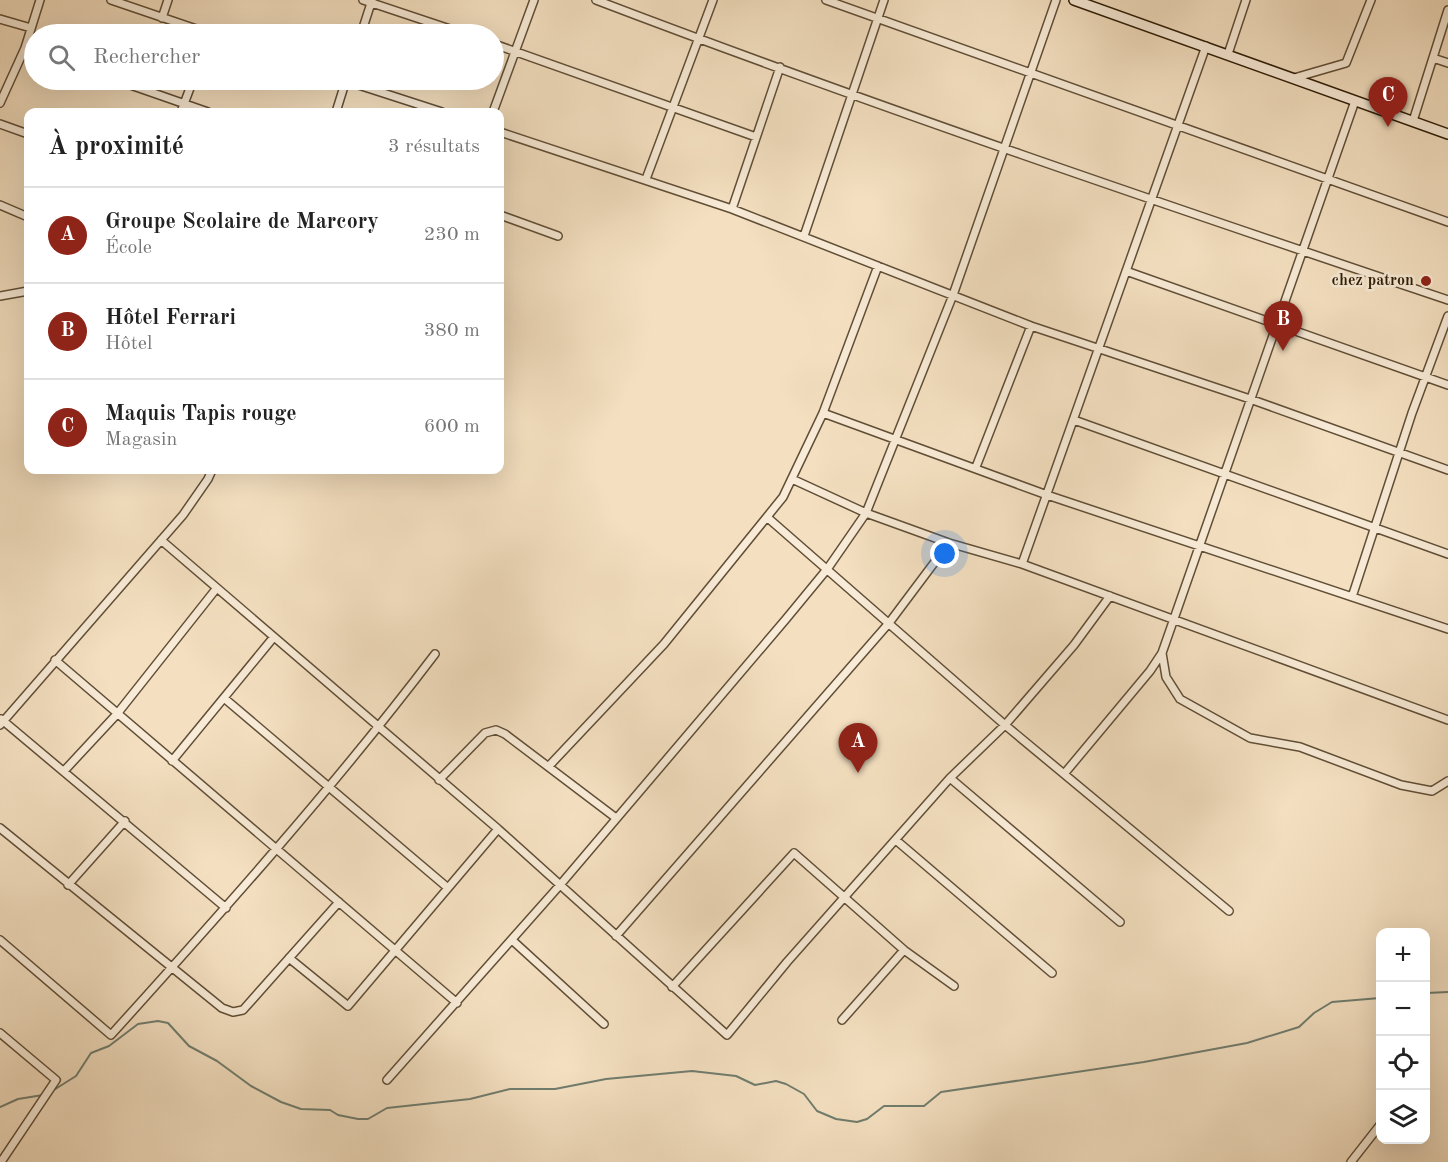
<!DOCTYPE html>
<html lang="fr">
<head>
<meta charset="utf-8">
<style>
  body { margin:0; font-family:"Old Standard TT",serif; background:#f6f6f6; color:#222 }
  .controls { position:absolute; right:18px; bottom:18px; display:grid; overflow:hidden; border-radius:12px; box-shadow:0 6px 24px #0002 }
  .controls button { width:54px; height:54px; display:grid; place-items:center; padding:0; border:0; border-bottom:2px solid #e0e0e0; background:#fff; color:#222; font:30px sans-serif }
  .you { position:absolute; left:945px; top:554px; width:21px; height:21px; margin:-15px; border:4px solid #fff; border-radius:50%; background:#1a73e8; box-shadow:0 0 0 9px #1a73e833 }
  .badge { display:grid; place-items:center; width:39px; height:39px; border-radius:50%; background:#8f2418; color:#fff; font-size:20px; font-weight:700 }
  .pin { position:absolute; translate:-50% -50px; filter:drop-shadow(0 2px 3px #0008) }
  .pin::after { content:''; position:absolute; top:32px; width:21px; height:18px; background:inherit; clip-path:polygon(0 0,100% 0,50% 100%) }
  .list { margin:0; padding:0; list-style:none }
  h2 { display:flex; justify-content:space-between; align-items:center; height:78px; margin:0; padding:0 24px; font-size:26px }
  h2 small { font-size:20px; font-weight:400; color:#767676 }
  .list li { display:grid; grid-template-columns:39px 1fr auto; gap:18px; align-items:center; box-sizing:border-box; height:96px; padding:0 24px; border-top:2px solid #e0e0e0 }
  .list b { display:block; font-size:22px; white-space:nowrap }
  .list p { margin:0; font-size:20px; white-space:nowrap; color:#767676 }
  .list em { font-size:20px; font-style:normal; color:#767676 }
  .icon { flex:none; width:33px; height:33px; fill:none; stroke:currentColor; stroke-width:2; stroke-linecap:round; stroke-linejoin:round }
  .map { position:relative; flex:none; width:1448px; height:1162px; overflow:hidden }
  .search { position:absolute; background:#fff; box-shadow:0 6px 24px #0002; left:24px; top:24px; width:480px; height:66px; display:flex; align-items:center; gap:15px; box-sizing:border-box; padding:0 21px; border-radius:33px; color:#767676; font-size:22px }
  .panel { position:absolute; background:#fff; box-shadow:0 6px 24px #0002; left:24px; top:108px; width:480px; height:366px; border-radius:12px }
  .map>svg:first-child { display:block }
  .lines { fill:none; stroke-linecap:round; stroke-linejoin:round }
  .stream { stroke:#707d6f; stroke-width:2 }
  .street-casing { stroke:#604e36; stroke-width:10 }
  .secondary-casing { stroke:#2e1d07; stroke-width:12 }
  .street { stroke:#f8ebd7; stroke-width:7 }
  .secondary { stroke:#f8ebd7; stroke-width:9 }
  .poi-dot { fill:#8f2418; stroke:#f8ebd7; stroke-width:2 }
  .labels { text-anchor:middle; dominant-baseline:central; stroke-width:5; stroke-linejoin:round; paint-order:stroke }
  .poi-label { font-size:16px; font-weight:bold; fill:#2e1d07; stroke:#f8ebd7; text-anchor:end }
</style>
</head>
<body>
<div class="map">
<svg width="1448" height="1162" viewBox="0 0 1448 1162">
  <rect width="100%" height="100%" fill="#f4e0c1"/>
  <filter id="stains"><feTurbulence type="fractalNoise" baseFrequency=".00333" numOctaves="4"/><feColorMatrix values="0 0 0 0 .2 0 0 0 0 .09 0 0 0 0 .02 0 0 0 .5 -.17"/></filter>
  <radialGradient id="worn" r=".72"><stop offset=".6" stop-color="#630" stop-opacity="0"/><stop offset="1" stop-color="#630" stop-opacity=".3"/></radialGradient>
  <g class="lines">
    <path class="stream" d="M1426,993L1448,992
      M49,1093L76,1076L91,1053L109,1046L138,1024L158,1021L168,1023L189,1046L217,1061L251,1086L281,1102L301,1109L330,1110L338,1115L358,1119H368L387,1108L470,1099L510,1089H555L606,1079L692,1071L736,1076L755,1085L776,1081L786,1084L804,1094L817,1111L836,1119L857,1122L867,1119L884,1106H924L941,1092L1144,1062L1247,1043L1299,1027L1314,1013L1332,1002L1380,998
      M0,1107L18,1099L43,1095"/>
    <defs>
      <path id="street" d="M111,0L211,34
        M363,0L465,34
        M596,0C877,107 1163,204 1448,300
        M826,0L1448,222
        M162,18L168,0
        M0,19L31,28
        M361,34L372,0
        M494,44L756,137
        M25,48L34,51
        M1228,54L1246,0
        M1433,58L1448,63
        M1294,78L1346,63L1371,0
        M116,80L208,112
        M343,80L442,112
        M0,103L25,48L40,0
        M181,112L193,80
        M336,112L346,80
        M493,112L534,0
        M1413,121L1448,10
        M0,124L28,134
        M500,132L732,209L1031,326L1250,399L1448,470
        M646,179L713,0
        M0,205L28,217
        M732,209L780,67
        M500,215L558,236
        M804,236L884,0
        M1126,271L1448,385
        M0,296L28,291
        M823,413L1047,495L1448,629
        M1074,420L1448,554
        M976,467L1031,326
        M792,479L866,513L949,543L1022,564L1448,720
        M768,518L1005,725L1229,911
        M161,540L498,829L727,1035L787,962L950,778L1005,725L1074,645L1110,596
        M1022,564L1206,46
        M1352,597L1412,413L1448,316
        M1162,653L1166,677L1180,699L1250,738L1300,747L1401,785L1432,791L1448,781
        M55,660L457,1003
        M224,698L448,888
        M1,719L226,908
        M0,725L183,515L208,479L212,470
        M172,761L273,638
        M549,766L664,644L783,497L823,413L878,266
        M64,771L117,714L216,589
        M1064,774L1150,671L1162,653L1355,101
        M950,778L1120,922
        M439,780L485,733L496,730L505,734L616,818
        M0,828L222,1008L233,1012L243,1010L339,902
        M897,841L1052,973
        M68,885L125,821
        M616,936L889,623L949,543
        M0,940L111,1035C223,911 334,787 435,654
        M512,940L604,1024
        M289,958L348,1006L498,829
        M672,987L794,853L904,950L954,986
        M842,1020L904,950
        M0,1033L56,1080L1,1162
        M387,1080L560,885L786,619L828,568L866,513L953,295L1056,0
        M1351,1162L1380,1125"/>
      <path id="secondary" d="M1074,0L1448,134"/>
    </defs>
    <use href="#street" class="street-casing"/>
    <use href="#secondary" class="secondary-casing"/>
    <use href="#street" class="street"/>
    <use href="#secondary" class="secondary"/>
  </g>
  <circle class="poi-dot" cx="1426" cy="281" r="6"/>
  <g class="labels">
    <g class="poi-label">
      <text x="1414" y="281">chez patron</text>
    </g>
  </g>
  <rect width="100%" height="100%" filter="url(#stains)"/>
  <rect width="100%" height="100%" fill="url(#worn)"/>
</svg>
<div class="controls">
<button>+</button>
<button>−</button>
<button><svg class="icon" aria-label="locate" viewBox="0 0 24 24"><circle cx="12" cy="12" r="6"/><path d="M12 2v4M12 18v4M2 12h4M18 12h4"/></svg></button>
<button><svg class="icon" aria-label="layers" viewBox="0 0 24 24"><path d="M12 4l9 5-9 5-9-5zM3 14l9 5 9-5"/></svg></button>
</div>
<div class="you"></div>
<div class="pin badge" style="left:858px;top:773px">A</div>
<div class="pin badge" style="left:1283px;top:351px">B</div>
<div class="pin badge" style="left:1388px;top:127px">C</div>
<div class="search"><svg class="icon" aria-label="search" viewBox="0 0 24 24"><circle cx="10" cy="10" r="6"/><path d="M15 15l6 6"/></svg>Rechercher</div>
<section class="panel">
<h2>À proximité<small>3 résultats</small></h2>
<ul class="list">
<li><span class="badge">A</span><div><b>Groupe Scolaire de Marcory</b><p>École</p></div><em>230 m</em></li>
<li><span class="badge">B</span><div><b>Hôtel Ferrari</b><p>Hôtel</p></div><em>380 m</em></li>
<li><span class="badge">C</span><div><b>Maquis Tapis rouge</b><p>Magasin</p></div><em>600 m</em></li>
</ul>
</section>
</div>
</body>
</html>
